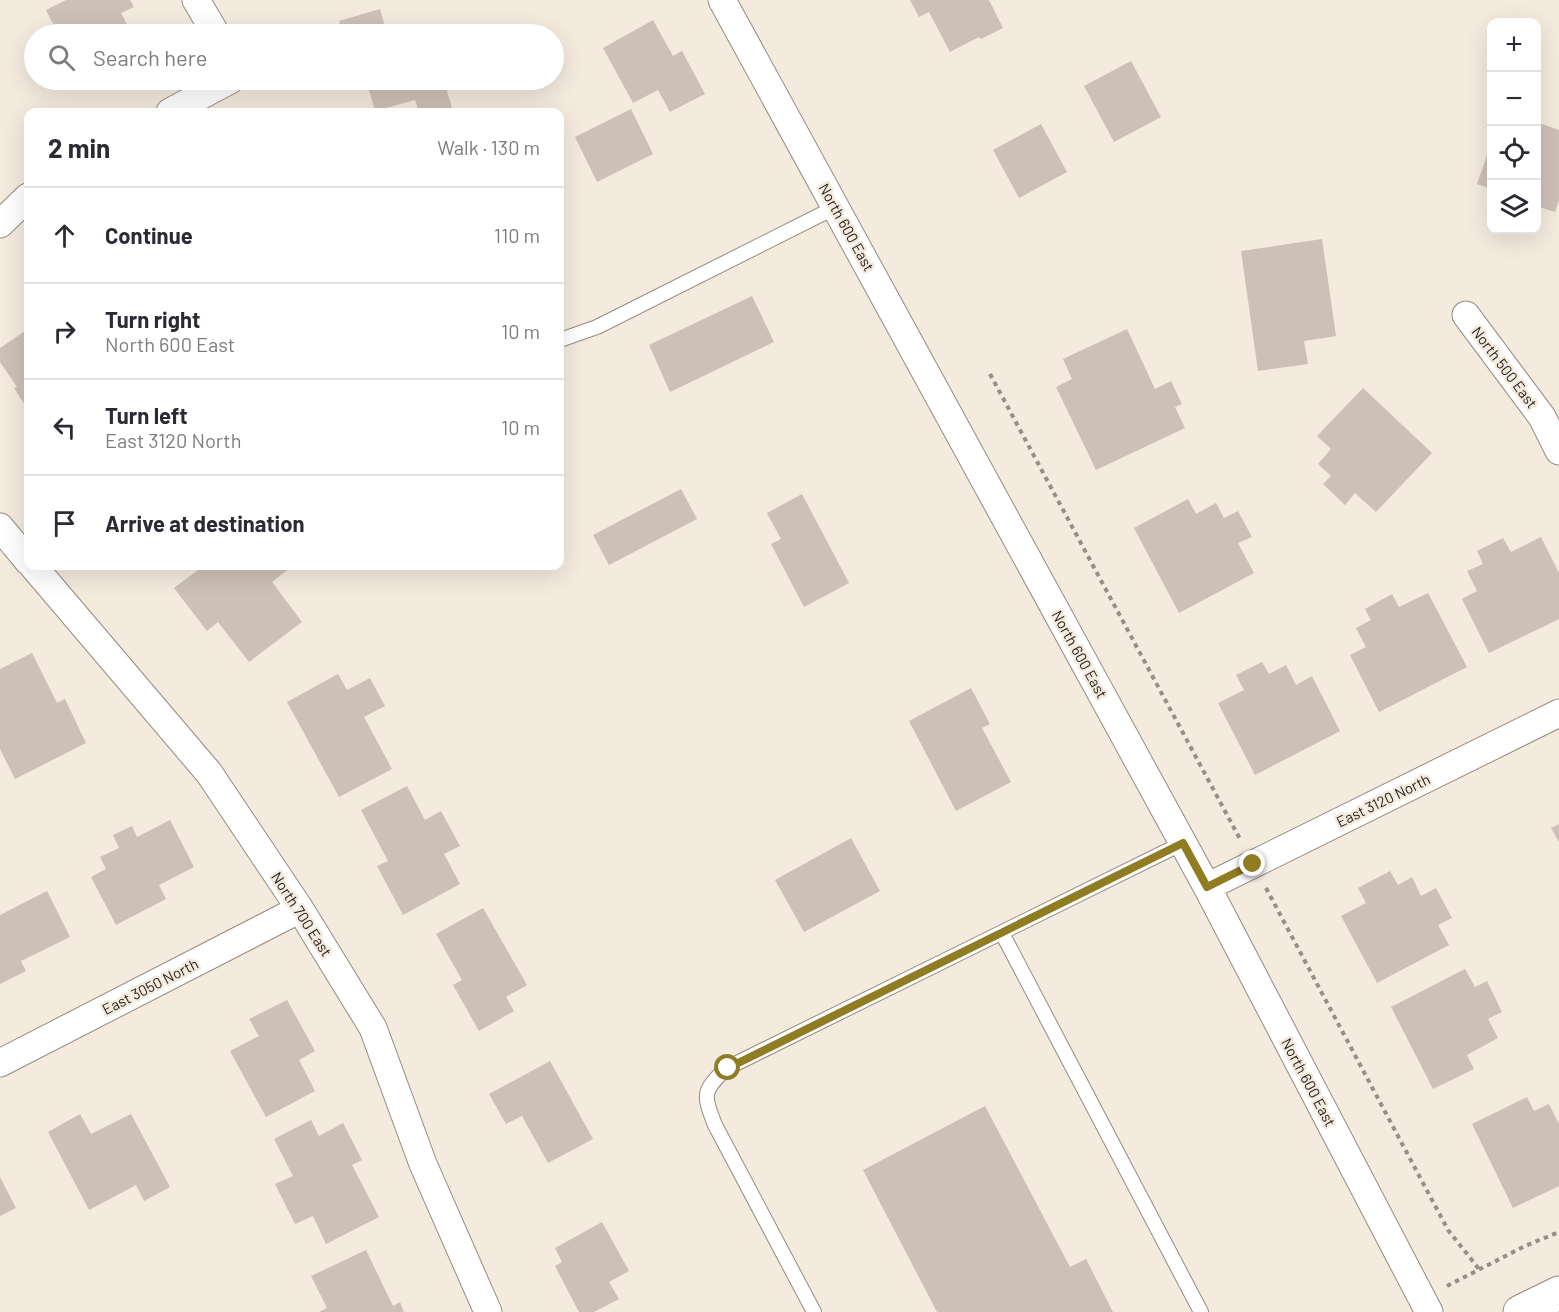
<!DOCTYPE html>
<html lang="en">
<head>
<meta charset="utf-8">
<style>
  body { margin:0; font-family:Barlow,sans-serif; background:#f2f2f3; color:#2b2b33 }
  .controls { position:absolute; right:18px; top:18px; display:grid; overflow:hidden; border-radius:12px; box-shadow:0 6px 24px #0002 }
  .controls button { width:54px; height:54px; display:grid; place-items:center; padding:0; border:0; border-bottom:2px solid #e1e1e2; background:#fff; color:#2b2b33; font:30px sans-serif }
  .stop { position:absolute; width:18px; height:18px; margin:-14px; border:4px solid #907c22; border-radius:50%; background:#fff }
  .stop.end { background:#907c22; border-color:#fff; box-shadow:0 2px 6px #0008 }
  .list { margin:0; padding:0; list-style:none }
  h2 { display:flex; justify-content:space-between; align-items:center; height:78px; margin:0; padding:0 24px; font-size:26px }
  h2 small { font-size:20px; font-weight:400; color:#7c7c81 }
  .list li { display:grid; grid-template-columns:39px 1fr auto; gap:18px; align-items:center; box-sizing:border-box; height:96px; padding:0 24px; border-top:2px solid #e1e1e2 }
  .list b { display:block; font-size:22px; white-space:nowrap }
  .list p { margin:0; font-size:20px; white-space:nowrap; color:#7c7c81 }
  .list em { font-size:20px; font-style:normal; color:#7c7c81 }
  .icon { flex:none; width:33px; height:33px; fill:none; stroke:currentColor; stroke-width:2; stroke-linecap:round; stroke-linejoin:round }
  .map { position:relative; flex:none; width:1559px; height:1312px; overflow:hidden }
  .search { position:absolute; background:#fff; box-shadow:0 6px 24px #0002; left:24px; top:24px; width:540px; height:66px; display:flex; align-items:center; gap:15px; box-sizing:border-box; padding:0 21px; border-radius:33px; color:#7c7c81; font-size:22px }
  .panel { position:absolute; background:#fff; box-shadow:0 6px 24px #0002; left:24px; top:108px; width:540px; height:462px; border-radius:12px }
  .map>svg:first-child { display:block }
  .building { fill:#cdc0b7 }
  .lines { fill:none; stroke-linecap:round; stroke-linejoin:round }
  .service-casing { stroke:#948c80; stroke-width:16 }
  .minor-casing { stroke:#948c80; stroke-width:29 }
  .tertiary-casing { stroke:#948c80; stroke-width:35 }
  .path { stroke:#968f87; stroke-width:4; stroke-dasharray:4.5 4.5; stroke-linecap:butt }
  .service { stroke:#fff; stroke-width:14 }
  .minor { stroke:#fff; stroke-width:27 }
  .tertiary { stroke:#fff; stroke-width:33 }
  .route { stroke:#907c22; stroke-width:8 }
  .labels { text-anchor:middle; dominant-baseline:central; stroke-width:5; stroke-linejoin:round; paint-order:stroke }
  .street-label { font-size:15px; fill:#221f1b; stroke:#f4eade }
</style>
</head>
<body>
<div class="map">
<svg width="1559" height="1312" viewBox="0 0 1559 1312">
  <rect width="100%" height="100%" fill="#f4eade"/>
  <path class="building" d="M66,0H130L134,7L121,13L132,34H52L57,32L46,10Z
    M910,0H989L1003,28L981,39L979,37L950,52L929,12L919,17Z
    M380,9L387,34H343L339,21Z
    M653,20L673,56L682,51L705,94L670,112L658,90L633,103L603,48Z
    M429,24L432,34H393Z
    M1131,61L1161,117L1114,142L1084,86Z
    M68,80H88L72,87Z
    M366,80H444L452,108L435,112H419L415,100L375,111Z
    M631,109L653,154L597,182L575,137Z
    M1536,122L1559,130V200L1555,212L1536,206Z
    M1041,124L1067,172L1019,198L993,150Z
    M1491,144H1492V189L1477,184Z
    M1322,239L1336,336L1304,341L1308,364L1258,371L1241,251Z
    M752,296L774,342L670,392L649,345Z
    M28,329V410L14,388L17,387L0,362V348Z
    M1127,329L1155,389L1171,381L1182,404L1175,407L1185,428L1096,470L1056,387L1072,379L1063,359Z
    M1363,388L1432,453L1376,512L1355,493L1345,505L1323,484L1331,476L1318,464L1331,449L1317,436Z
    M681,489L697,519L609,565L593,535Z
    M802,494L849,583L804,607L771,544L781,539L767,513Z
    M1188,499L1196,514L1216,503L1224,518L1238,511L1252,537L1238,543L1254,573L1179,613L1134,528Z
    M1541,537L1559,573V619L1489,653L1462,599L1477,591L1467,571L1483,564L1477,551L1503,538L1511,552Z
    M203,566H288L290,568L272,582L302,622L249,662L218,622L207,631L174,588Z
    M1428,593L1467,667L1379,712L1350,655L1366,647L1356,628L1371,620L1365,609L1392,594L1399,607Z
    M32,653L57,703L65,699L86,743L15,779L0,749V669Z
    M1262,662L1269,674L1286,665L1296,685L1312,676L1340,731L1255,775L1218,703L1244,690L1236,675Z
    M338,674L347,690L370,678L385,706L364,717L392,769L339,797L287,702Z
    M971,688L990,724L982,728L1011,782L956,811L909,721Z
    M407,786L425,820L441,811L460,846L444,854L460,884L403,915L377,866L388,861L361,810Z
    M170,820L194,867L159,885L166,899L116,925L91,877L106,869L100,857L119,848L113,835L132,826L137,837Z
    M1559,824V842L1551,828Z
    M851,838L880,891L804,932L775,880Z
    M1390,871L1398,885L1412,877L1421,896L1436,888L1452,918L1438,925L1449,945L1377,983L1341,916L1366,903L1358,888Z
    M47,891L70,937L21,961L26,971L0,984V915Z
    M483,908L527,985L506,997L514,1011L479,1031L453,985L462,980L436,934Z
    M1465,969L1475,987L1487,981L1502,1012L1488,1019L1498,1038L1467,1055L1474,1069L1433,1089L1391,1007Z
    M287,1000L315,1051L299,1060L315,1091L266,1117L230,1051L259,1036L249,1019Z
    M550,1061L593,1139L548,1163L522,1116L506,1124L489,1094Z
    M1527,1097L1534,1111L1549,1104L1559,1124V1186L1513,1208L1472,1124Z
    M985,1106L1070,1267L1086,1259L1113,1312H937L863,1170Z
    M80,1114L91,1134L131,1114L170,1187L144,1201L136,1185L89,1210L48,1132Z
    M311,1120L319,1136L343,1123L362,1160L352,1165L379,1217L326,1244L313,1216L295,1224L275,1184L293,1176L274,1139Z
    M0,1177L16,1208L0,1216Z
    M602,1222L629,1271L609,1282L619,1299L594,1312H579L555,1266L562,1262L555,1248Z
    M366,1250L393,1306L400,1302L404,1312H319L327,1308L311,1276Z"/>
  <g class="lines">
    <defs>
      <path id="service" d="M560,340L597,327L836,207
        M1002,933L1201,1312
        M814,1312L715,1125C703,1094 702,1091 727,1068L1183,843"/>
      <path id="minor" d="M196,0L216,34
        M722,0L1207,887L1429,1312
        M170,112L230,80
        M0,224L28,197
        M1466,315L1542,417L1559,451
        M0,527L28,561
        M33,566L209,773L300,909L373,1028L423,1164L488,1312
        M1207,887L1559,713
        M0,1063L300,909"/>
      <path id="tertiary" d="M1520,1312L1559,1293"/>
    </defs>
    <use href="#service" class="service-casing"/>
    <use href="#minor" class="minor-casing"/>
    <use href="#tertiary" class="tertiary-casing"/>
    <path class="path" d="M990,374L1240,839
      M1266,888L1448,1230L1479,1269
      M1447,1286L1525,1246L1559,1232"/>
    <use href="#service" class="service"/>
    <use href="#minor" class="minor"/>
    <use href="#tertiary" class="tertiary"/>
  </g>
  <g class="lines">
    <path class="route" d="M728,1068L1183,843L1207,887L1253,864"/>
  </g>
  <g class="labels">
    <g class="street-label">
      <text transform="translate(847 227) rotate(61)">North 600 East</text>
      <text transform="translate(1505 367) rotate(53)">North 500 East</text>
      <text transform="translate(1080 654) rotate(61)">North 600 East</text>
      <text transform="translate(1383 800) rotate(-26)">East 3120 North</text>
      <text transform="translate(302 914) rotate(57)">North 700 East</text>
      <text transform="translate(150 986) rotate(-27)">East 3050 North</text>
      <text transform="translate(1309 1082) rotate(62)">North 600 East</text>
    </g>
  </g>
</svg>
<div class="controls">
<button>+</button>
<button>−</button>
<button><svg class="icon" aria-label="locate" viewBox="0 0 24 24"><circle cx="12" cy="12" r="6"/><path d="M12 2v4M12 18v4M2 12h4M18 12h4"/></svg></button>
<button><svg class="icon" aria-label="layers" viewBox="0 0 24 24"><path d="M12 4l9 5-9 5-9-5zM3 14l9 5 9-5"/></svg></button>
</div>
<div class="stop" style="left:728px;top:1068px"></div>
<div class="stop end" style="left:1253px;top:864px"></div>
<div class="search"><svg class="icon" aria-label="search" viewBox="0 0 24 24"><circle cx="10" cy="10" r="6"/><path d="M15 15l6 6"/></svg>Search here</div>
<section class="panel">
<h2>2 min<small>Walk · 130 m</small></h2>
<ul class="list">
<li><svg class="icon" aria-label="ahead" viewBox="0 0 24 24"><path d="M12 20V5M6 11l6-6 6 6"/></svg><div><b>Continue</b></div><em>110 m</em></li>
<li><svg class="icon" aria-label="right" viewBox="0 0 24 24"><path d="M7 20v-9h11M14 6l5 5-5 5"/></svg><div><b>Turn right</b><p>North 600 East</p></div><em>10 m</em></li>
<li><svg class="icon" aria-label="left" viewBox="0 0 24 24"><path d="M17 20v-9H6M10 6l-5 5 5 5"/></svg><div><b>Turn left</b><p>East 3120 North</p></div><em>10 m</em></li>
<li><svg class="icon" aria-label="arrive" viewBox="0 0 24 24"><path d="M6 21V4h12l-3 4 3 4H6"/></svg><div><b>Arrive at destination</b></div></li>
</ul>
</section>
</div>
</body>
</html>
